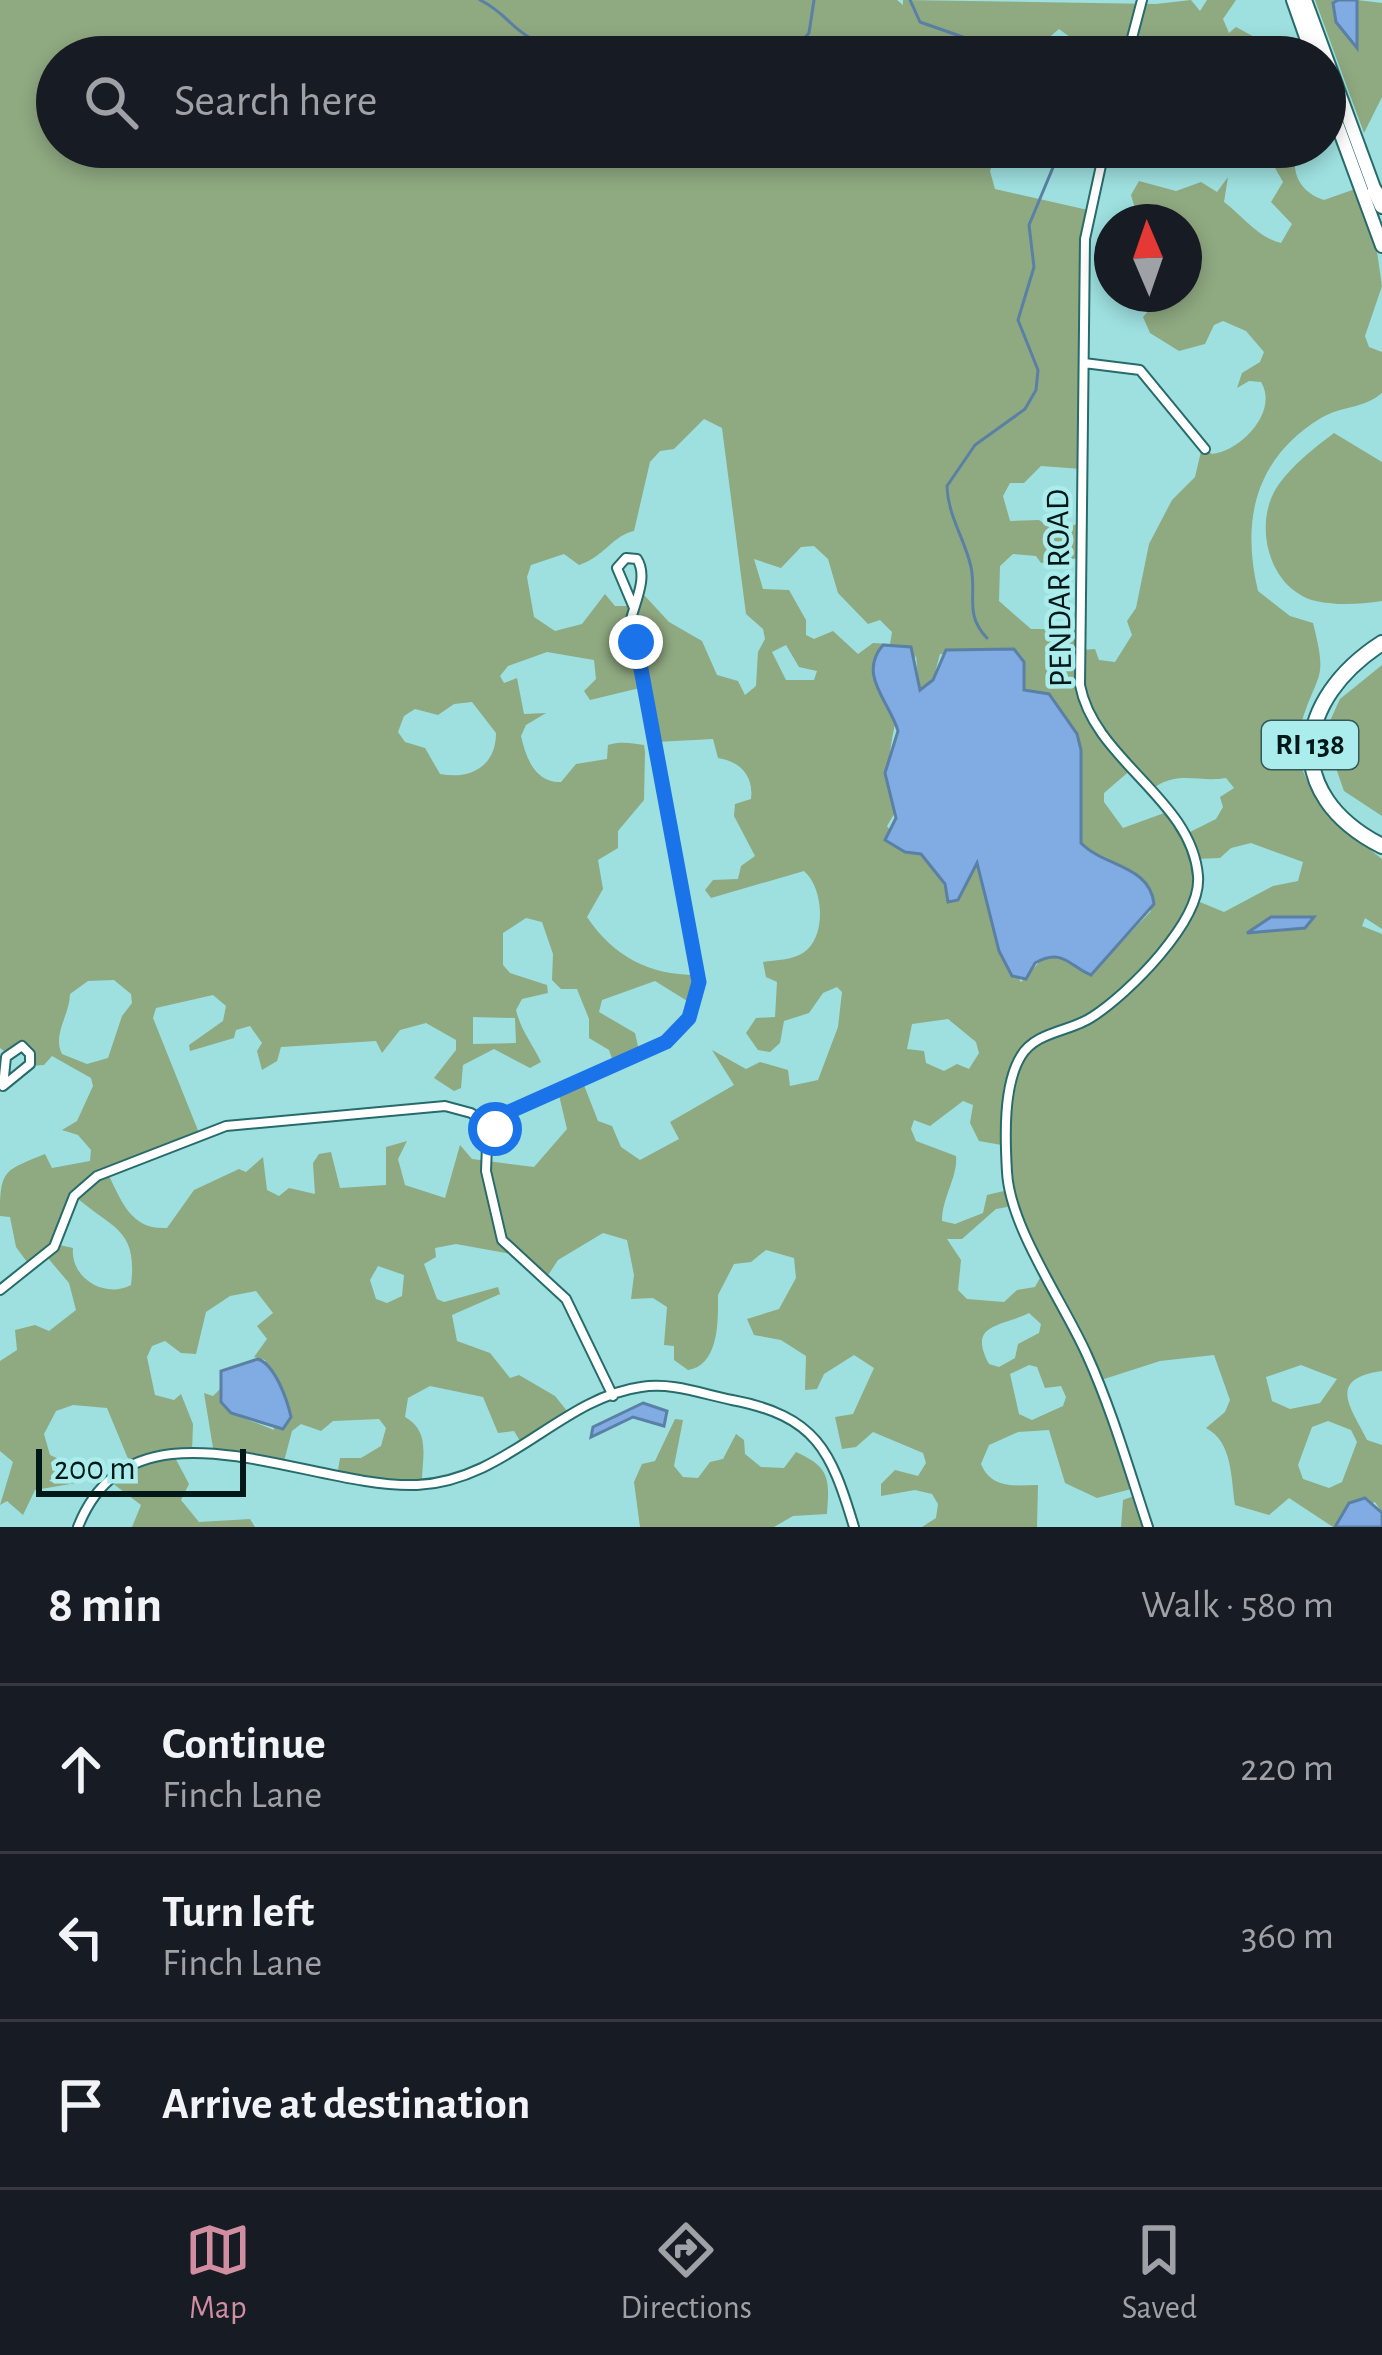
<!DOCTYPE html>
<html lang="en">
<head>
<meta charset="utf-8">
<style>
  body { margin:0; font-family:"Alegreya Sans",sans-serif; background:#242831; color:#f1f3f6 }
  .compass { position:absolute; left:1094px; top:204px; width:108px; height:108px; border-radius:50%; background:#171b24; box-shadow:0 6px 18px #0003; rotate:358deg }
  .scale { position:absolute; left:36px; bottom:30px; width:210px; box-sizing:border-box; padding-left:12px; border:6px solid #001818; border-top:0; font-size:33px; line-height:42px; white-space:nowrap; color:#001818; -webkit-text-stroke:9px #aaedec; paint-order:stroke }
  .stop { position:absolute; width:36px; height:36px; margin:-27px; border:9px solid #1a73e8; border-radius:50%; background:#fff }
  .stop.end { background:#1a73e8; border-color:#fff; box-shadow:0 3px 12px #0008 }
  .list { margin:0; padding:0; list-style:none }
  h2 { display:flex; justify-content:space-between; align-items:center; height:156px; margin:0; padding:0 48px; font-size:51px }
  h2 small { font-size:39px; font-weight:400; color:#9ea1a6 }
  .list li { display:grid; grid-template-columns:78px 1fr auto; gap:36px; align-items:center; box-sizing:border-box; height:168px; padding:0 48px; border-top:3px solid #363941 }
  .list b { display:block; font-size:45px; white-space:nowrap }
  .list p { margin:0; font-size:39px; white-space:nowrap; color:#9ea1a6 }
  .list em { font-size:39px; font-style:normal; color:#9ea1a6 }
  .icon { flex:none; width:66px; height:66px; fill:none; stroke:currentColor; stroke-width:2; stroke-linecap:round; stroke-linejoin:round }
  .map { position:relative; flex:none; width:1382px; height:1527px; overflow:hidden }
  .search { position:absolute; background:#171b24; box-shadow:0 6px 18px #0003; left:36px; right:36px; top:36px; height:132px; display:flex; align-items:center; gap:30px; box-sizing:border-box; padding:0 42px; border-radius:66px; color:#9ea1a6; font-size:45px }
  .sheet { height:660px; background:#171b24 }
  nav { display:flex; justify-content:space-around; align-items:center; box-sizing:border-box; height:168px; border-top:3px solid #363941; background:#171b24; font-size:33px; color:#9ea1a6 }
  nav a { display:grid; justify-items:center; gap:6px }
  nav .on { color:#d18ea1 }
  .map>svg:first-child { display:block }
  .green { fill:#8fa981; fill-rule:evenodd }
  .water { fill:#81ace3; stroke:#5a80a6; stroke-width:3 }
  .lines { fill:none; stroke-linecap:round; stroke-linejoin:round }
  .stream { stroke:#5a80a6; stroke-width:3 }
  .minor-casing { stroke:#276b6b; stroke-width:12 }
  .trunk-casing { stroke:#276b6b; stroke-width:16 }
  .motorway-casing { stroke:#276b6b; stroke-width:18 }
  .minor { stroke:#fff; stroke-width:8 }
  .trunk { stroke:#fff; stroke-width:12 }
  .motorway { stroke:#fff; stroke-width:14 }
  .route { stroke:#1a73e8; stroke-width:15 }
  .labels { text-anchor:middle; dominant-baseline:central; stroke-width:9; stroke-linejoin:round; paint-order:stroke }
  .shield { fill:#aaedec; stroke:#335858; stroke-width:3 }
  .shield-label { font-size:30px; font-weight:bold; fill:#001818 }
  .street-label { font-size:33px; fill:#001818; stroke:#aaedec }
</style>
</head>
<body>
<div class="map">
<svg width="1382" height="1527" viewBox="0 0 1382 1527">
  <rect width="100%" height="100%" fill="#9de0df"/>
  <path class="green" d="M0,0H897L903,5V0L1156,4L1191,0L1200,11L1207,0H1236L1223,19L1229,33L1236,27L1258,39L1256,57H1097L1059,29L1045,41L1047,51L1058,57H57V147H1056V162L997,152L990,171L995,189L1088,210L1082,469L1041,466L1024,483H1010L1003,496L1010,521L1039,520L1056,532L1082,522L1080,558L1041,563L1036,556L1013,554L1000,566L999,601L1031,629H1050L1058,623L1080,628L1082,650L1095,649L1099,660L1115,662L1132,635L1127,621L1136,608L1149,544L1172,500L1195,477L1202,447L1212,454C1241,451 1279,411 1261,382L1249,381L1237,388L1242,373L1260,362L1264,352L1246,331L1223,321L1214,325L1205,344L1179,351L1150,333L1143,317L1155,303L1147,294H1184V222H1139L1131,195L1139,181L1176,191L1201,182L1217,192L1228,177L1224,202C1243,216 1257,237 1281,243L1292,224L1271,202L1283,182L1275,168L1238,147H1298C1289,172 1300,192 1324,200L1358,188L1374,231L1382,286L1365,336L1369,347L1382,352V393C1363,409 1341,406 1321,418C1255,458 1241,520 1258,591L1290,616L1313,623C1328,682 1318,670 1302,721C1283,782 1341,826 1382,859V929L1365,918L1362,926L1382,934V1371C1325,1379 1352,1409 1367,1440L1382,1445V1513L1375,1502L1333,1527L1289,1498L1269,1515L1235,1505C1231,1479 1233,1442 1206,1428L1225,1412L1230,1400L1214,1355L1160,1361L1098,1381L1135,1488L1097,1498L1065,1483L1049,1430L1018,1432L989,1445L981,1464C992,1490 1016,1485 1038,1485L1037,1527H922L936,1518L938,1504L932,1494L915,1490L881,1496V1484L895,1470L918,1476L926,1463L923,1453L873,1432L856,1447L842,1449L835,1417L853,1414L874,1368L854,1355L824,1374L817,1389L805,1390L806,1356L781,1340L754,1335L747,1319L779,1309L796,1278L794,1258L766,1250L751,1262L734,1264L718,1295C718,1318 720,1365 688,1370L674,1360V1346L664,1345L667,1307L653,1298L631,1299L634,1275L627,1240L603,1233L558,1260L545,1280L512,1254L456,1244L435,1248L436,1257L424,1264L437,1299L444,1302L498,1287L500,1294L452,1315L457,1341L490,1353L510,1378L519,1375L555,1396L571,1416L523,1446L514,1431L498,1433L483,1397L430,1386L408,1398L405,1417C431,1432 422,1457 422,1482L337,1476L340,1458H361L381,1446L386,1428L379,1419L333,1421L321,1431L301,1424L292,1431L283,1465L214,1454L204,1393L213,1396L220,1389L231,1413L274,1430L265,1360L254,1357L267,1339L257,1326L273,1313L256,1291L230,1296L206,1312L196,1354L181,1353L165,1341L152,1346L147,1357L155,1395L174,1400L181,1394L193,1424L192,1451L172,1452L189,1484L181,1500L199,1522L250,1519L255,1527H132L141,1505L107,1479L129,1461L107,1408L73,1405L56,1411L44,1434L50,1455L61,1460L76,1483L35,1490L23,1515L7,1501L0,1505L13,1462L0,1451V1361L17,1350L15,1330L35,1325L49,1331L76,1310L69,1283L47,1257L30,1266L16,1247L10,1217L0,1216C0,1169 4,1171 45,1154L52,1168L90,1161L91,1150L78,1135L62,1130L77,1121L93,1086L91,1078L52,1056L44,1065L30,1066L25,1053L9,1055L0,1048ZM704,419L722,428L746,614L763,629L765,639L758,652L756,686L745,695L738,681L717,675L702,641L669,622L644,595L629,606H615L605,594L582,624L555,631L534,617L527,577L531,565L564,554L579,565C604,557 612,536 634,531L650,462L660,451L674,449ZM814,546L828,559L838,593L868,624L880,620L892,632L890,644L873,643L858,654L833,631L814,639L806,635V620L789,590L763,589L754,559L781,568L801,547ZM786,645L799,667L817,671L814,680H786L772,652ZM547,652L594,660L596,679L584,691L590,700L644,687L656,742L713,739L718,758C739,761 754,775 751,799L735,804L734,816L755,856L741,866L738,879L713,880L705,890L711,898L804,871C824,888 827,938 803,953C792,960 776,960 763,962L766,977L777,982L775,1017L756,1018L746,1033L758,1050L770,1052L780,1043L784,1021L809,1013L823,993L837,987L842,992L838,1027L818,1080L790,1086L788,1070L760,1062L746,1069L712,1050L734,1085L670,1122L679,1139L640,1160L621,1147L612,1126L598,1121L582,1080L558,1091L567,1129L534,1167L472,1159L460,1145L445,1198L405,1185L398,1159L407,1141L386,1147V1185L340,1188L331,1152L319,1154L313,1163L315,1194L289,1188L279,1196L267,1190L263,1157L246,1172L239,1169L194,1190L167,1228C131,1230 122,1202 108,1174L199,1133L153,1018L156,1008L213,995L226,1006L223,1021L189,1045L190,1051L234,1038L236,1030L250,1026L262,1043L257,1051L262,1070L277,1061L281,1047L376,1041L382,1053L400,1030L426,1023L456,1040V1050L434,1078L454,1091L461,1088L463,1065L494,1049L530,1068L541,1062C532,1043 521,1031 516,1010L522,999L548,993L547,985L510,973L503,965V933L526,918L542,922L553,954L552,980L561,989H577L589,1019V1038L609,1050L614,1064L639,1051L635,1033L599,1012L602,1000L655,981L692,1004L696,975C649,975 613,956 587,917L603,889L598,860L618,848V831L644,800L645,752L644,745C632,743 620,741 608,745L607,759L576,764L561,782C535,783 526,758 521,736L526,725L546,713L524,714L517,678L504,683L500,676L508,666ZM940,654L1024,662L1025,690L1081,750V843L1151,911L1116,948L1078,964L1067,957L1043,958L1021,982L999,951L977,863L958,900L949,902L940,874L921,854L905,852L887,826L896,811C877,766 901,700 916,655L919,690L933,680ZM472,702L496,733C496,766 471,780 440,774L425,748L405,742L398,732L404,716L415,709L438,715L454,704ZM1133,768L1150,791C1176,769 1198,783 1226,778L1234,788L1220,797L1223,807L1216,819L1186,834L1167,812L1123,828L1104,802V793ZM1251,843L1303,862L1298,881L1273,886L1224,912L1195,900L1196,859L1220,858L1231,848ZM114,980L131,994L132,1003L122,1016L108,1058L87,1064L62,1054C52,1035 70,1014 70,994L88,981ZM473,1017L515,1018L516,1043L473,1044ZM948,1019L976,1042L979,1053L969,1069L957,1064L944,1071L926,1063L924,1051L907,1049L912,1024ZM963,1101L973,1105L970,1123L979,1141L1007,1146L1008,1190L987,1195L983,1213L955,1224L942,1221C942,1197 958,1177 956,1156L916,1141L911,1129L914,1120L930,1126ZM76,1197C112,1229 138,1228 131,1285C105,1299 70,1278 73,1248L55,1244L63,1211ZM1013,1206L1045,1269L1035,1287L1017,1290L1004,1302L967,1299L958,1290L961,1260L947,1239H962L996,1209ZM378,1266L404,1275L402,1296L387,1303L376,1299L370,1280ZM1029,1313L1041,1324L1039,1333L1018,1344L1015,1358L999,1367L989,1364C967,1323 1001,1327 1029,1313ZM1029,1365L1037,1367L1045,1388L1061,1386L1066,1397L1063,1406L1032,1420L1019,1414L1010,1374ZM1301,1365L1337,1379L1320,1403L1290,1409L1272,1401L1266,1377ZM1328,1421L1351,1430L1357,1442L1342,1482L1329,1488L1303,1479L1298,1465L1312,1427Z
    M1315,0H1338L1333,3L1336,22L1355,47L1357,0L1382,3V97L1364,133Z
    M1334,433L1382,462V601C1360,604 1339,606 1316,601C1271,590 1254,531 1274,492C1287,469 1314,448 1334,433Z
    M1382,665V816L1344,791L1324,734L1340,699Z
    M675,1419L683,1420L674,1466L683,1477L698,1478L710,1462L723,1459L736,1434L744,1440L745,1454L761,1467L784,1468L796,1452C832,1468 829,1481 827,1514L793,1516L774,1527H640L634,1482L642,1464L655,1461Z
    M1137,1495L1148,1527H1121L1123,1500Z"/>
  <path class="water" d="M1338,0H1357V48L1336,22L1333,3Z
    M883,645L911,647L920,690L933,680L946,650L1014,649L1024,662V690L1049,694L1077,734L1081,750V843C1104,867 1150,865 1154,904L1091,975C1070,967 1063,947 1035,963L1026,979L1012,976L999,951L977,863L958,900L948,902L945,884L921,854L905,852L885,840L896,818L885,773L898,731C890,702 857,675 883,645Z
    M1271,917H1314L1305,928L1247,933Z
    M258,1359C275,1365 287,1399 291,1417L283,1429L231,1413L221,1402V1371Z
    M643,1403L667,1411L664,1426L633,1417L591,1437L593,1427Z
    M1365,1498L1382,1513V1527H1335L1349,1503Z"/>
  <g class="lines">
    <path class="stream" d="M480,0C504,12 508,24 527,36C546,49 564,38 581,57
      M910,0L920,22L980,43L998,57
      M655,57L703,56L711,47H733L747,57
      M787,57L809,33L814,0
      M987,638C964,614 977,596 971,567C965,539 948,517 947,486L975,445L1025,409L1036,390L1038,370L1018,320L1034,267L1029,225L1054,165L1055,147"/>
    <defs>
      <path id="minor" d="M1127,57L1142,0
        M1105,147L1085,239L1080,685C1094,760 1192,799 1198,876C1202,921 1128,994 1092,1017C1070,1032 1036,1031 1021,1056C1003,1085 1005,1138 1007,1172C1010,1228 1064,1303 1087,1355C1112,1410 1129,1470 1148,1527
        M1084,363L1140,370L1205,449
        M22,1046L30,1054V1064L3,1086L6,1057Z
        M0,1290L54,1247L74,1196L97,1176L226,1126L445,1106L471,1113L495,1129
        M613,1396L566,1299L502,1240L486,1171L487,1146L511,1111L666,1042L689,1018L699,982L631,619C636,600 648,576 637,559L626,558L617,568L634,608
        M78,1527C133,1387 307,1489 417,1485C506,1481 561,1398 641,1387C672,1382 702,1394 732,1400C816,1416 831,1450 854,1527"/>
      <path id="trunk" d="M1293,0L1313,57
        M1305,0L1377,196
        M1325,91L1382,246"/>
      <path id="motorway" d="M1375,191L1382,206
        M1382,643C1295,699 1280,794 1382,846"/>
    </defs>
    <use href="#minor" class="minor-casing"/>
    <use href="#trunk" class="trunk-casing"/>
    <use href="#motorway" class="motorway-casing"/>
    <use href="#minor" class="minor"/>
    <use href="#trunk" class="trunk"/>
    <use href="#motorway" class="motorway"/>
  </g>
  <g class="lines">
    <path class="route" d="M495,1129L511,1111L666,1042L689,1018L699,982L636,642"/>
  </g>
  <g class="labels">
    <rect class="shield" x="1262" y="721" width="96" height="48" rx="9"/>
    <g class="shield-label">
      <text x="1310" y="745">RI 138</text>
    </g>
    <g class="street-label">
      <text transform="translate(1060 588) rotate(-91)">PENDAR ROAD</text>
    </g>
  </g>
</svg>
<svg class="compass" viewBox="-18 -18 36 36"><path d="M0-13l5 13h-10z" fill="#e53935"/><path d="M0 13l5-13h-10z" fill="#9ea1a6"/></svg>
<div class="scale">200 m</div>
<div class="stop" style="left:495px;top:1129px"></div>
<div class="stop end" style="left:636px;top:642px"></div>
<div class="search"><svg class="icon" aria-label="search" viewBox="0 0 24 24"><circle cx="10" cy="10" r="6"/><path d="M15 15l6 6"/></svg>Search here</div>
</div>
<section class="sheet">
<h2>8 min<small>Walk · 580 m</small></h2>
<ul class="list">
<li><svg class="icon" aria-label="ahead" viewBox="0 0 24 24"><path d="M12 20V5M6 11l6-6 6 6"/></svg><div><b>Continue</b><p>Finch Lane</p></div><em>220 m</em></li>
<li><svg class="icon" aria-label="left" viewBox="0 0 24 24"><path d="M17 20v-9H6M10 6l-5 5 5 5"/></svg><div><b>Turn left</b><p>Finch Lane</p></div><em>360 m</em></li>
<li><svg class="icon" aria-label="arrive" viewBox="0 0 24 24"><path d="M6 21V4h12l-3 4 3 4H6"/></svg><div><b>Arrive at destination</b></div></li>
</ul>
</section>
<nav>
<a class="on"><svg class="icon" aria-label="map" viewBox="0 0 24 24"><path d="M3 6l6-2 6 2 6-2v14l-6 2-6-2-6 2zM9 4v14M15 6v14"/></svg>Map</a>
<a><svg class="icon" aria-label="directions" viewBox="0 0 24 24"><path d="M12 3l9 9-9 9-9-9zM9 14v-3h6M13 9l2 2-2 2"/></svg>Directions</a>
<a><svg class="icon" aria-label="saved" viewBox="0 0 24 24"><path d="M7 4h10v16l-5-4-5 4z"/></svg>Saved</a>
</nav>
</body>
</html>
